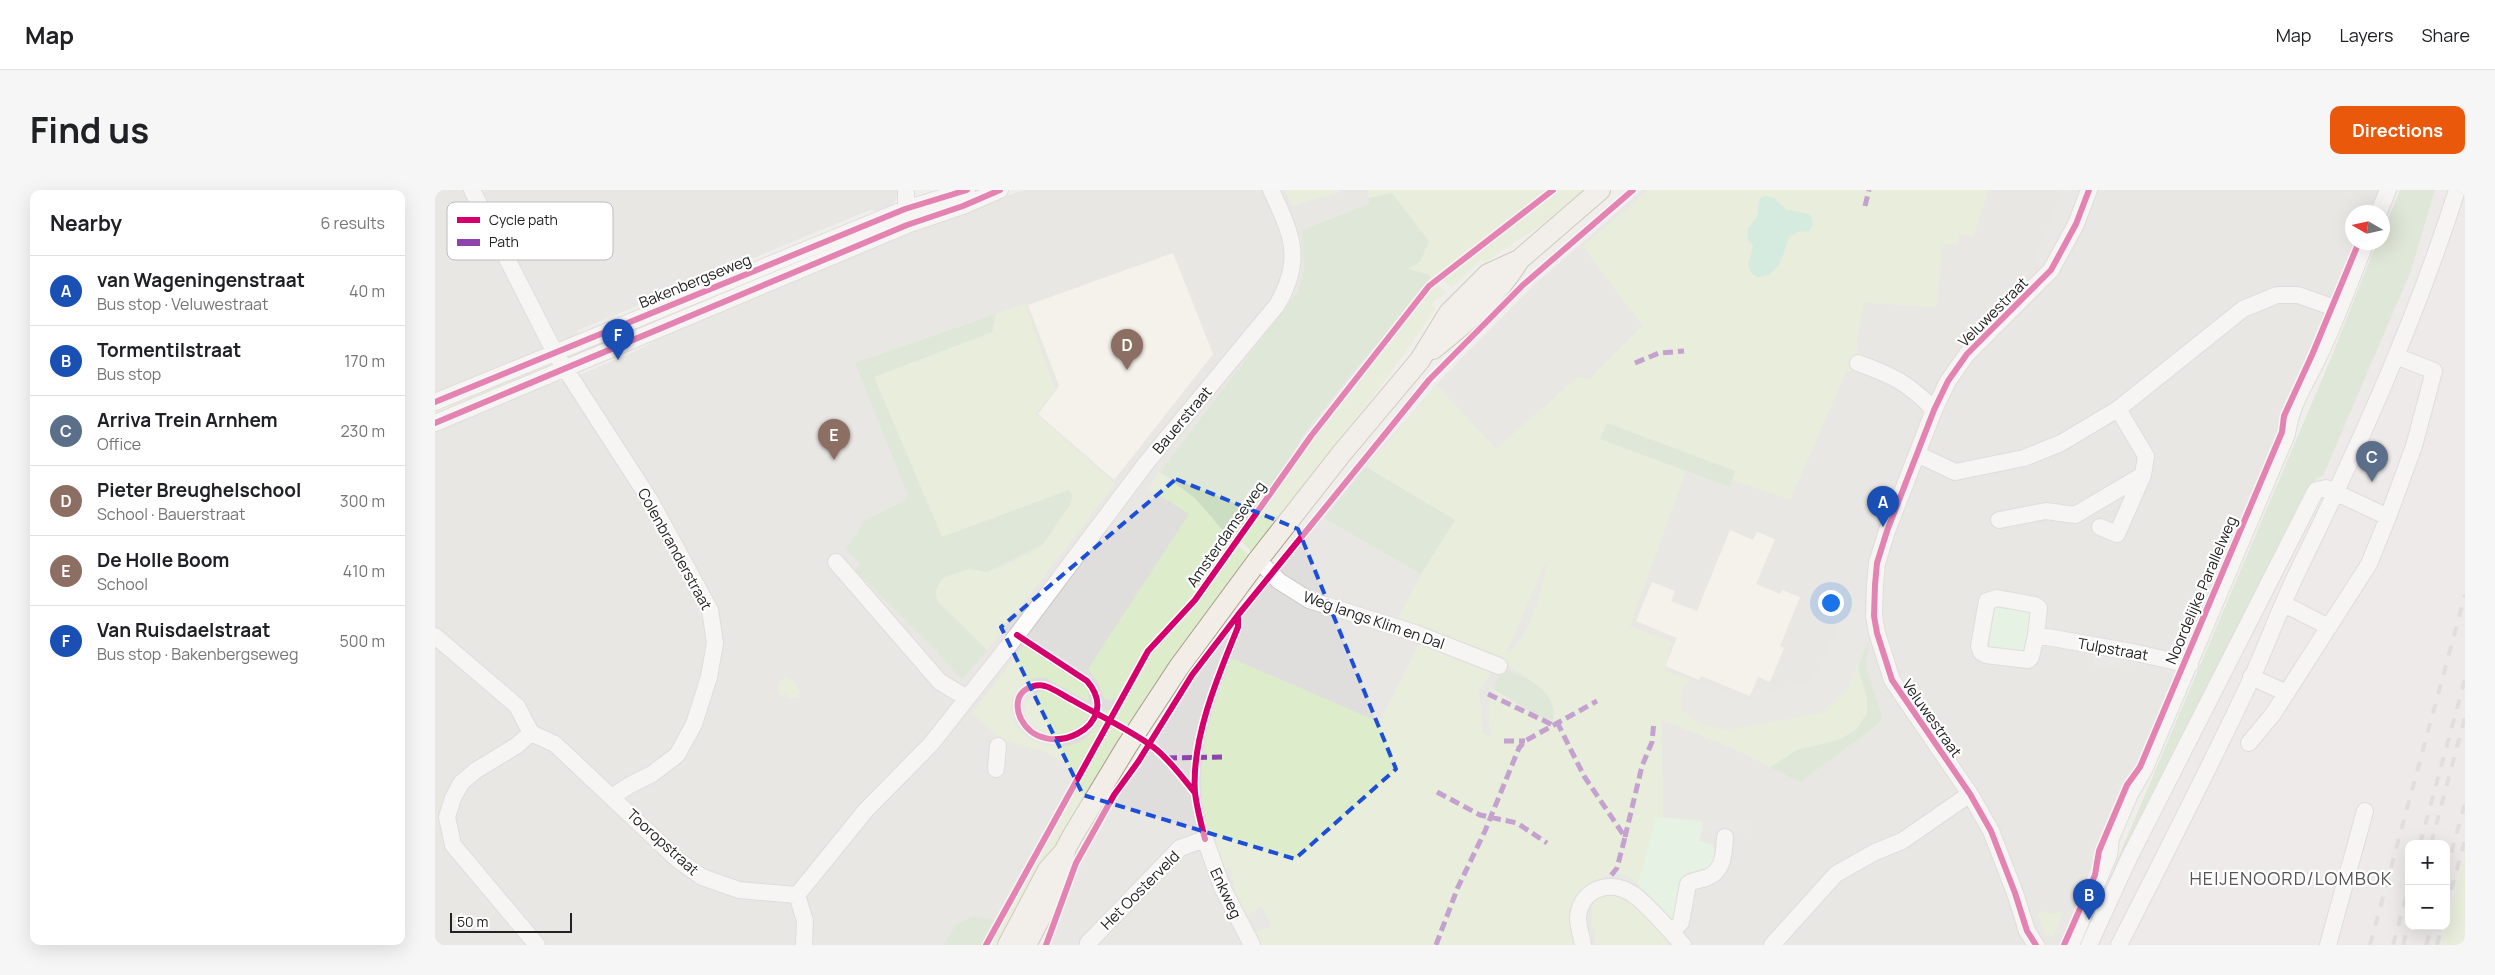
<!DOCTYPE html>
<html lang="en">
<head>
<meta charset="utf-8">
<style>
  body { margin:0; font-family:Manrope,sans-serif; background:#f6f6f6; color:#202124 }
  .controls { position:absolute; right:15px; bottom:15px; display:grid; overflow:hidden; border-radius:10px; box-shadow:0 5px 20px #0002 }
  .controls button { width:45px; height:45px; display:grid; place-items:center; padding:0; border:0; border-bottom:1px solid #e0e0e0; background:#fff; color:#202124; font:25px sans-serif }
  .compass { position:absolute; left:1910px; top:15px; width:45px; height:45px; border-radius:50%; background:#fff; box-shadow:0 5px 20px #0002; rotate:279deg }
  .scale { position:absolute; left:15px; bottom:12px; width:122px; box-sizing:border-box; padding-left:5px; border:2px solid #222; border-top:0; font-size:14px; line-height:18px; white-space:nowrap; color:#222; -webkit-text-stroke:4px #fff; paint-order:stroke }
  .you { position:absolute; left:1395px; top:412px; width:18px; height:18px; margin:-12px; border:4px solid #fff; border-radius:50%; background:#1a73e8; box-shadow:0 0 0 8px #1a73e833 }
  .badge { display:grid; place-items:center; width:32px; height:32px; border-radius:50%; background:#ea580c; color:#fff; font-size:16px; font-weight:700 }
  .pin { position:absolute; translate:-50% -41px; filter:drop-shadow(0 1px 2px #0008) }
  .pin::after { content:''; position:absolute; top:26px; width:18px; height:15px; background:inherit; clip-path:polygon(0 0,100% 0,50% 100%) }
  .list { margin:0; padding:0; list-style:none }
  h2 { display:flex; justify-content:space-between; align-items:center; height:65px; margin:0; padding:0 20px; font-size:21px }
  h2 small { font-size:16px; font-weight:400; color:#757577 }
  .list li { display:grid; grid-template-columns:32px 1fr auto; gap:15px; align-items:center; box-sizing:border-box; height:70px; padding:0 20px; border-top:1px solid #e0e0e0 }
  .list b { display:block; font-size:19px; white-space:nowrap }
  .list p { margin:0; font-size:16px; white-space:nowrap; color:#757577 }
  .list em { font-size:16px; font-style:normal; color:#757577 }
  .map { position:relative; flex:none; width:2030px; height:755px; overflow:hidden; border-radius:10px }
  header { display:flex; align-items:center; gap:30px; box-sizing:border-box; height:70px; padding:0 25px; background:#fff; border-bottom:1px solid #e0e0e0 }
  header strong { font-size:24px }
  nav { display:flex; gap:28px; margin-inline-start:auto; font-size:18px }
  .intro { display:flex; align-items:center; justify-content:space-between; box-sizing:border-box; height:120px; padding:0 30px }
  h1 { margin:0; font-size:35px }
  .button { padding:12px 22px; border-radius:10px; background:#ea580c; color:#fff; font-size:18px; font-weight:700 }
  main { display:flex; gap:30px; padding:0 30px }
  aside { flex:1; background:#fff; border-radius:10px; box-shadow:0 5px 20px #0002 }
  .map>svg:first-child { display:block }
  .residential { fill:#dfdedc }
  .industrial { fill:#ede4e9; fill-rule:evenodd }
  .education { fill:#f8f7e8 }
  .grass { fill:#ddeccb; fill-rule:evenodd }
  .forest { fill:#cbdec1 }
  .park { fill:#daf5da }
  .pitch { fill:#b7e6d2 }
  .parking { fill:#e0dfde }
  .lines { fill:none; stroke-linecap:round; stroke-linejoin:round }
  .minor-casing { stroke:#c9c8c7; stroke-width:18 }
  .major-casing { stroke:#a79c86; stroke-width:22 }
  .minor { stroke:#fdfcfc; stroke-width:16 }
  .major { stroke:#f3ede7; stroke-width:20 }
  .rail { stroke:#ccc; stroke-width:4; stroke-dasharray:10 10; stroke-linecap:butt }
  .quiet { stroke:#8e44ad; stroke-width:5; stroke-dasharray:10 5; stroke-linecap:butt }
  .cycleway-casing { stroke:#fff; stroke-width:9 }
  .cycleway { stroke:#d6006c; stroke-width:6 }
  .marked { fill:none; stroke:#1d4ed8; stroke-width:4; stroke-dasharray:10 6; stroke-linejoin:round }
  .labels { text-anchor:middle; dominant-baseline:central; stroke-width:4.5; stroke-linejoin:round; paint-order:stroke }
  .street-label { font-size:15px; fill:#222; stroke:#fff }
  .quarter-label { font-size:18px; letter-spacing:1px; fill:#555; stroke:#fff }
  .key { fill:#fff; stroke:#bdbdbd; stroke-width:1 }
  .key-label { font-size:14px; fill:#222 }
</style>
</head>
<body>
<header>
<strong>Map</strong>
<nav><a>Map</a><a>Layers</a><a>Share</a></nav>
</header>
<div class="intro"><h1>Find us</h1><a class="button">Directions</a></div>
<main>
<aside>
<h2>Nearby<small>6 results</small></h2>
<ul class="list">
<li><span class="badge" style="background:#1a4fb4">A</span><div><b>van Wageningenstraat</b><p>Bus stop · Veluwestraat</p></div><em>40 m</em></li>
<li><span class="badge" style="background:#1a4fb4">B</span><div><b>Tormentilstraat</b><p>Bus stop</p></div><em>170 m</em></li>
<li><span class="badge" style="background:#5c6f8a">C</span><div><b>Arriva Trein Arnhem</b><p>Office</p></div><em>230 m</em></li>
<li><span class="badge" style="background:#8d6e63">D</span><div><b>Pieter Breughelschool</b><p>School · Bauerstraat</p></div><em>300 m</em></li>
<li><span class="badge" style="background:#8d6e63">E</span><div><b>De Holle Boom</b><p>School</p></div><em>410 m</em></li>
<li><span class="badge" style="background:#1a4fb4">F</span><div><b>Van Ruisdaelstraat</b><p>Bus stop · Bakenbergseweg</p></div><em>500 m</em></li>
</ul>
</aside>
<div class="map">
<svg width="2030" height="755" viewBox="0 0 2030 755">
  <rect width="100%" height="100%" fill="#f0eeeb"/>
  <path class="residential" d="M0,0H473L463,3L460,12L453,19L443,22L435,20L144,140L141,146L0,205Z
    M588,0H1114L994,94L872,248L770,394L725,451L686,505L547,755H0V240L120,191L128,192L198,162L254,134L506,30Z
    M1207,0H1944L1934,22H1918V52L1920,53L1846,225L1844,241L1829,277L1702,577L1691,592L1625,755H615L645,674L675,616L704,578L760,488L788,447L909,300L1008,187L1100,94Z"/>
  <path class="industrial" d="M2000,0H2030V665L2006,755H1650L1874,298L1882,288L1888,286L1976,81ZM1974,654H2011V736H1974Z"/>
  <path class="education" d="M738,63L778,164L679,290L603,224L624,196L593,115Z
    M1295,340L1318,350L1322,342L1340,349L1321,394L1345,404L1347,400L1365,407L1345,456L1349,458L1335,492L1323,487L1315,506L1266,486L1264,490L1230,476L1242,448L1201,431L1217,392L1240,401L1236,411L1262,421Z"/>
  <path class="grass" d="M849,0H905V2L858,16Z
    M933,0H1110L1031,64L997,89L992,84L973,79L957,4L934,8Z
    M1122,0H1149L1109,33L1050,72L1046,70L1016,98L1008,90L1054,51Z
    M1214,0H1554L1538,47L1525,44L1522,55L1508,54L1501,117L1429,113L1421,159L1428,165L1422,183L1412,180L1355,310L1297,290L1300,281L1172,233L1165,249L1251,281L1195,436L1237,452L1229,481L1256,489L1247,501V521L1411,501L1428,465L1423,478L1432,508L1433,523L1421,540L1404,550L1362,560L1335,577L1297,558L1227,530L1228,627L1265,630L1264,638L1246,676L1236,727C1225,717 1204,693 1192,686C1175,677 1154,694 1144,706L1145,755H822L815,743L837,737L826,716L808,729L802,717L796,677L786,679C779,657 769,633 767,609C762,560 779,514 796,468L944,532L986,451L1058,479L1044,500L1048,543L1057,547C1053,529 1051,516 1059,499L1114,532L1116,512C1092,472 1006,448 962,431L986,384L1020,330L931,277L1002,195L1061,259L1144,186L1154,189L1208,136L1148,56ZM1330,6L1352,20L1365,22L1370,42H1363L1354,47L1343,76L1317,63L1318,56L1312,48C1313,37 1318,38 1321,29C1324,22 1322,15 1325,8ZM1112,373C1108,397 1093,452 1071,464L1108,378Z
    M1002,94L1011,103L1005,108L1003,107L997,115L1001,118L947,195L816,361L806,351C863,267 927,187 989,106Z
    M590,114L620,199L601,224L680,294L552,460L503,412C496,391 514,381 533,379C539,379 546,382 552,382C559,381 601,361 607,355C622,342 627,318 633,301L507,347L439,187L557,142L561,124Z
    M87,182L91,189L0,227V218Z
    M725,282L760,308L798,352L767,397L710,464L685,506L676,510L670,509L662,491L653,479L754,324L713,298Z
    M803,355L814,365L708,514L664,582L565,755H554L715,466L727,450L762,413Z
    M589,456L650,496L653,500L654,512L611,488C601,487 594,489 586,496C580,502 575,510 576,519C579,550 616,564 644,552C657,547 663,531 670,520H676L641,581L614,563L566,549L537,523Z
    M352,487L363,496L362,499L366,502L363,507L354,508L351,503L346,506L342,497L343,493Z
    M606,501L616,503L654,526C624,573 560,520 606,501Z
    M2030,665V755H2006Z
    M1166,704C1200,707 1219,732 1241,755H1161C1159,738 1150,716 1166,704Z
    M1605,721L1615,723L1628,722L1618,747L1609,742L1603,725Z"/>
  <path class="forest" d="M1965,0H2000L1976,81L1888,286L1882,288L1874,298L1646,755L1896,168L1936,67L1942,53L1948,52V41Z
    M957,3L994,51L985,72L973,79L992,84L997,89L949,148L916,184L868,245L850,278L798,352L760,308L725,282L863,101L869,80L867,40L934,14V8Z
    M561,124L557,142L439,187L507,347L634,300L638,306L634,316L607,355L552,382L534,379L507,388L500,403L503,412L552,460L527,490L501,461L420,380L425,374L411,359L430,330L465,313L473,306L420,173Z
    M1172,233L1300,281L1295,297L1165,249Z
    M931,277L1020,330L986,384L889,328Z
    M1434,450L1431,476L1447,527L1442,535L1365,592L1335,577L1362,560L1404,550L1421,540L1432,523V508L1423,478Z
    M1065,478C1090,486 1123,499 1118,531L1104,527L1059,499Z
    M538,726L560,730L548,755H508L521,735Z"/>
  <path class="park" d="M1560,417L1598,422L1592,462L1554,456Z
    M1221,627L1268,632L1265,651L1278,655L1280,667L1279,675C1269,681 1257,679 1248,686L1238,729L1203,694Z"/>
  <path class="pitch" d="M1330,6L1339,8L1352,20L1375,24L1378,34L1374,41L1363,42L1354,47C1348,64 1344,88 1322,87L1317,84L1313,75L1318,56L1312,48L1313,38L1322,27L1325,8Z"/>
  <path class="parking" d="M1627,0H1645L1627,43L1609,75L1599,70Z
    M1415,409L1428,413L1434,450L1411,501L1387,523L1291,540L1265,534L1247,520V501L1256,489L1316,510L1322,499L1341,500L1371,493L1383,481Z
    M1659,461L1696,467L1693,481L1657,475Z
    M1269,629L1317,630L1316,643L1268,640Z"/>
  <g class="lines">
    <defs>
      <path id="minor" d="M37,0L120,163L215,310L275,420L280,453L274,487L259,534L242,565L217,584L195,595L178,606
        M1944,22L1953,0
        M471,28V0
        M1423,173C1457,185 1475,194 1499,220
        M0,212L470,19L532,0
        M0,233L472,35L528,16L565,0
        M1482,264L1520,282L1589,268L1626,253L1683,219L1808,119L1842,105H1863L1897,117H1904
        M1953,327L1979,256L1999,181L1961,166
        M1564,330L1611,321L1640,325L1708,285
        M1665,337L1682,344L1708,285L1711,266L1683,219
        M823,370L844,391L874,410L980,443L1064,476
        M401,372L505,492L532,508
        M1849,414L1894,437
        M1601,445L1604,418L1600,415L1562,408L1552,411L1544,456L1546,462L1551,465L1593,470L1596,467L1601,445L1702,463L1755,475
        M0,446L82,516L96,543L120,554L243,670L267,687L304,700L362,705L431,620L496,554L582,445L712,272L842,115C869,69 857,45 836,0
        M1816,487L1852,503
        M96,543L81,556L40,581L26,593L18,608L12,627L18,655L102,755
        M561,579L563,556
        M362,705L370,731L369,755
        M1237,743L1246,732L1253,694C1259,690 1264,690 1271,688C1289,682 1289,663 1290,647
        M653,753L745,658L770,649L787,697L817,755
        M1148,755C1147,747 1143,737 1143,728C1145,700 1173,689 1196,703C1210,711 1236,742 1248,755
        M1337,755L1401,684L1440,662L1467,651L1535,604
        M1601,755L1592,741L1580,703L1556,641L1535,604L1457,490L1442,443L1439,426L1440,395L1442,373L1452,341L1499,220L1513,191L1532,164L1616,80L1641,34L1654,0
        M1636,755L1674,665L1676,648L1695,604L1709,580L1852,244C1856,215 1870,195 1882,170C1901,132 1915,91 1931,52
        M1654,755L1694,668L1881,300L1891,298L1953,327L1934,374L1838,524L1814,553
        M1684,755C1730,665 1776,575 1819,483C1833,451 1845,419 1860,387C1922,260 1979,135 2022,0
        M1893,755L1930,621"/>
      <path id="major" d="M998,159C1030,133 1063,106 1084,70
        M573,755L613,680L629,662
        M591,755L622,696L631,658L637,647L692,556L744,477L823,370L907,263L985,170L1014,123L1053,84L1084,70L1165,0"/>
    </defs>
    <use href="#minor" class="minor-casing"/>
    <use href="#major" class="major-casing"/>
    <use href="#minor" class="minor"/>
    <use href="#major" class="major"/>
    <path class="rail" d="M1985,654L2030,489
      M1996,654L2030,527
      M2011,682L2030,613
      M2011,719L2030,650
      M1935,755L2030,405
      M1958,755L1974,696
      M1968,755L1974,734
      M1991,755L1997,736
      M2002,755L2007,736"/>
    <path class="quiet" d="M1430,16L1434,0
      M1200,173L1224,163L1249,161
      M1053,504L1118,535
      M1122,532L1149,586L1190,647L1182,678L1174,688
      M1069,551H1090
      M732,568L789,567
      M1002,602L1045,625L1082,633L1112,653
      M1190,647L1207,576L1217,552L1219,531
      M1001,755L1023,697L1050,641L1084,558L1090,551L1162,511"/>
    <defs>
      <path id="cycleway" d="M0,212L470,19L532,0
        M0,233L472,35L528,16L565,0
        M582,445L652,491C691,536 609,574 586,529C582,522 581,511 586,504C591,497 602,494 610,496C620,499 629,506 637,510C661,524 702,543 722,560C737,573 748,588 760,603
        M770,649C766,634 762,618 760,603C756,549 783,486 803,437V428
        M551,755L713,461L760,410L876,246L994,96L1118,0
        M611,755L641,673L679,605L703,572L757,485L803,425L994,190L1088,95L1198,0
        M1601,755L1592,741L1580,703L1556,641L1535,604L1457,490L1442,443L1439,426L1440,395L1442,373L1452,341L1499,220L1513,191L1532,164L1616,80L1641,34L1654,0
        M1629,755L1660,685L1664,661L1692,595L1705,577L1847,242L1849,226L1877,165L1924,52"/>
    </defs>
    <use href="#cycleway" class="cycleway-casing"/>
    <use href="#cycleway" class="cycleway"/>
  </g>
  <path d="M0 0H2030V755H0ZM741,289L863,339L961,579L860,669L648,605L566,437Z" fill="#f0eeeb" fill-opacity=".55" fill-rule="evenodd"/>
  <path class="marked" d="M741,289L863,339L961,579L860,669L648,605L566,437Z"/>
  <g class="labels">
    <g class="street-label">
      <text transform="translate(260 91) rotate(-22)">Bakenbergseweg</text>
      <text transform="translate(1558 122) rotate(-45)">Veluwestraat</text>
      <text transform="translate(747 230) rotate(-50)">Bauerstraat</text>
      <text transform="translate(791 344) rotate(-55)">Amsterdamseweg</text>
      <text transform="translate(240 359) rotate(61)">Colenbranderstraat</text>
      <text transform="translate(1766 400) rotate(-67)">Noordelijke Parallelweg</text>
      <text transform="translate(939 430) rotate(19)">Weg langs Klim en Dal</text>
      <text transform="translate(1678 459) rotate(10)">Tulpstraat</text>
      <text transform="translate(1497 528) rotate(55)">Veluwestraat</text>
      <text transform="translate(228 652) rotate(42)">Tooropstraat</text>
      <text transform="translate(705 700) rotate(-45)">Het Oosterveld</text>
      <text transform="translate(791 703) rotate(65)">Enkweg</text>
    </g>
    <g class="quarter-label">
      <text x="1856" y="688">HEIJENOORD/LOMBOK</text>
    </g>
  </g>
  <rect x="12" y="12" width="166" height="58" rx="8" class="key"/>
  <rect x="22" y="27" width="23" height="6" fill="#d6006c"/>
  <rect x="22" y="49" width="23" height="7" fill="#8e44ad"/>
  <g class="key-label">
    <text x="54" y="35">Cycle path</text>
    <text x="54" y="57">Path</text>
  </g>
</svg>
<div class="controls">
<button>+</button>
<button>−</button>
</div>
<svg class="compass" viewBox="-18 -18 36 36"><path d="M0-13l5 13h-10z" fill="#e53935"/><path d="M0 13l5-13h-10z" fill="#757577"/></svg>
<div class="scale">50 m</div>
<div class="you"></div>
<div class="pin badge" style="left:1448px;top:337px;background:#1a4fb4">A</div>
<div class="pin badge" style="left:1654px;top:730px;background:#1a4fb4">B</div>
<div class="pin badge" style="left:1937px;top:292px;background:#5c6f8a">C</div>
<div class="pin badge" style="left:692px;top:180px;background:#8d6e63">D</div>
<div class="pin badge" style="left:399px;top:270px;background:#8d6e63">E</div>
<div class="pin badge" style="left:183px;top:170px;background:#1a4fb4">F</div>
</div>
</main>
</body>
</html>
